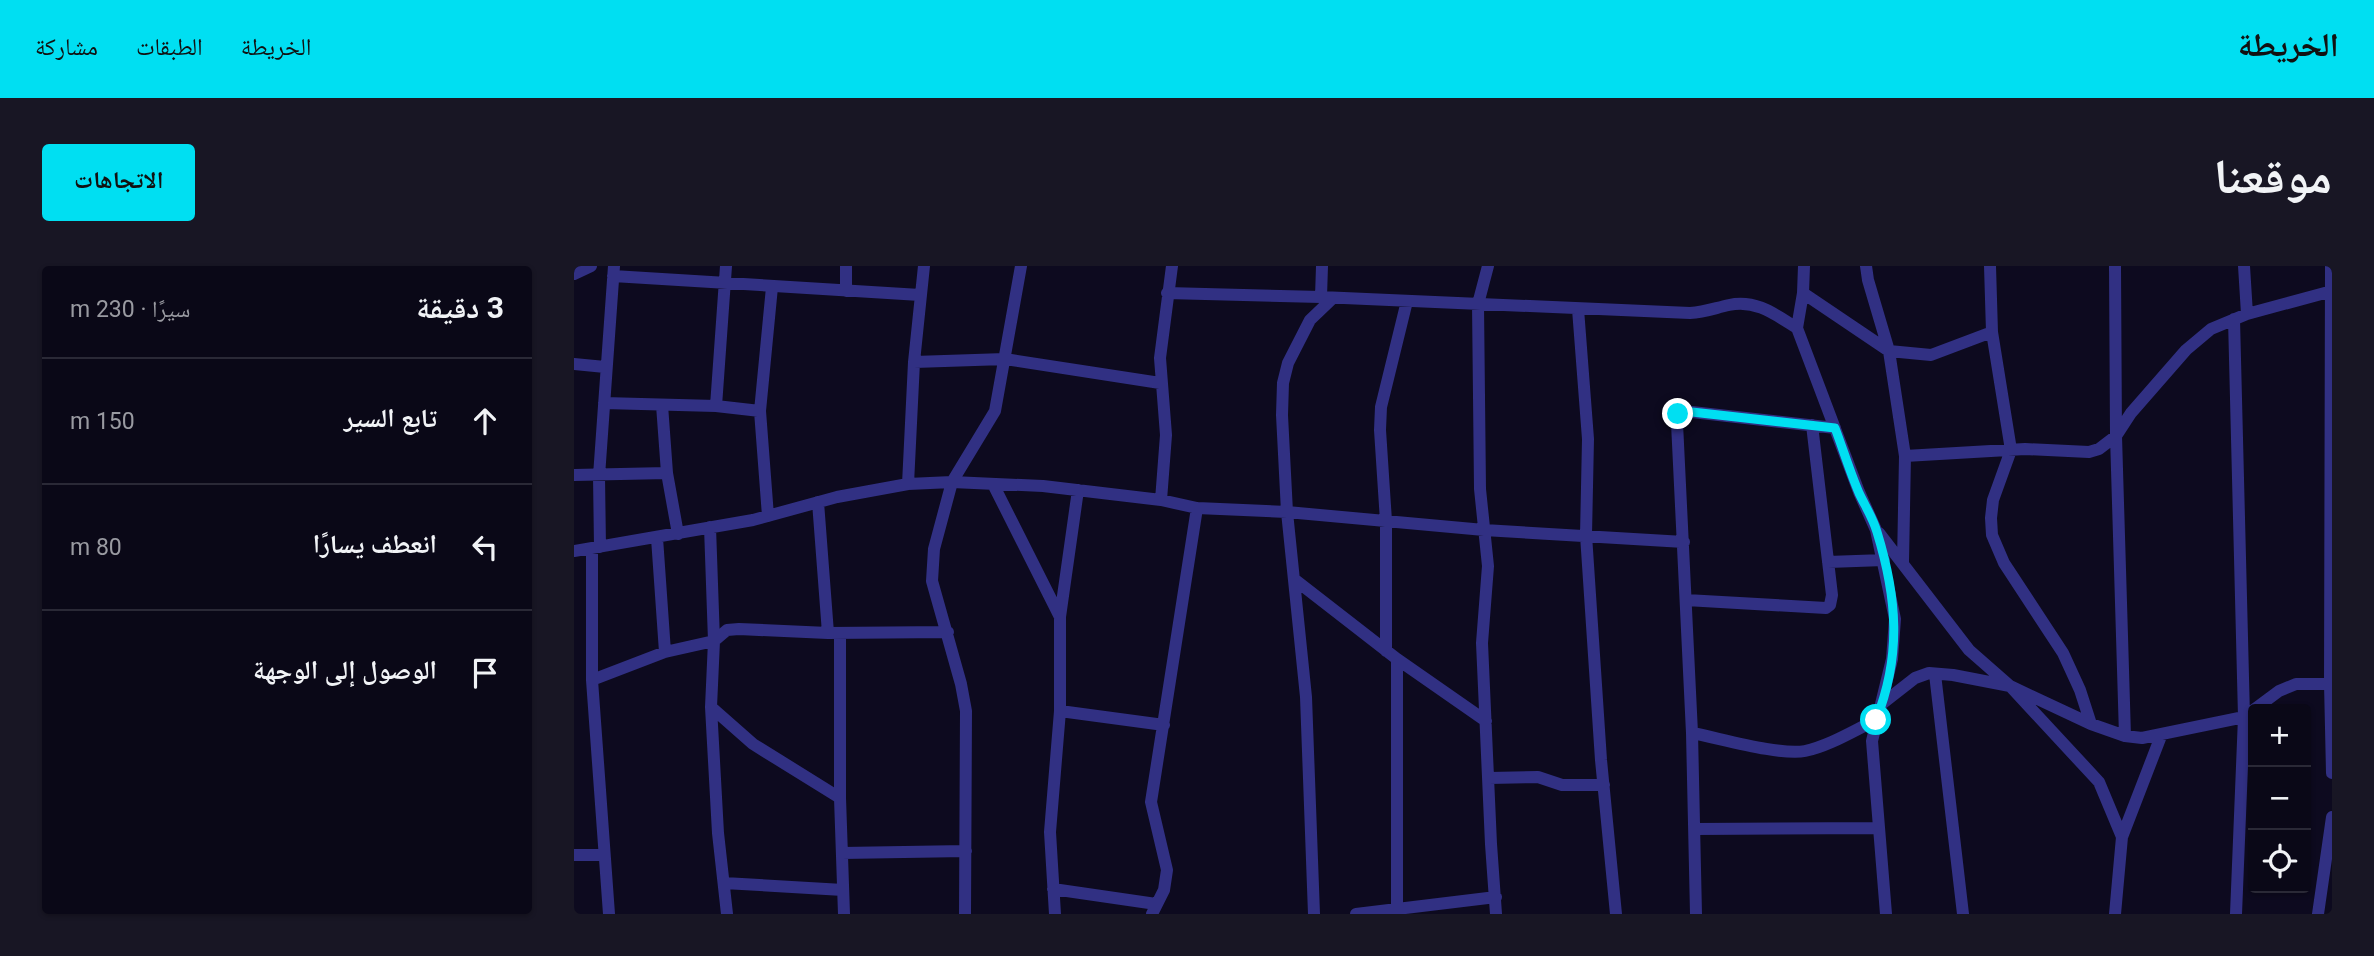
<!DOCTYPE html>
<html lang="ar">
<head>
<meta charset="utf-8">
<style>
  body { margin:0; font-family:Roboto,"Noto Naskh Arabic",sans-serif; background:#181624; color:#f1f3f6; direction:rtl }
  .controls { position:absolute; right:21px; bottom:21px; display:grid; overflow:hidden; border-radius:7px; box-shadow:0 2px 5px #0004 }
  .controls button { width:63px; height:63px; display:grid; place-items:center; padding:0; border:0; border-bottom:2px solid #2a2936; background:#0a0817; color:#f1f3f6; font:35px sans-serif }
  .stop { position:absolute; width:21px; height:21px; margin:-16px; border:5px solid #00dff2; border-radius:50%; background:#fff }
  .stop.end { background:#00dff2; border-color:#fff; box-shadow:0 2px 7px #0008 }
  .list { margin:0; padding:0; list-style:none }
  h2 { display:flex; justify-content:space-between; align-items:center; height:91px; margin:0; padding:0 28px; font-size:30px }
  h2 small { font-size:23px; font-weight:400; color:#999aa1 }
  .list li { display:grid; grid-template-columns:46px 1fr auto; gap:21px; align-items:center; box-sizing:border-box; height:126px; padding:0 28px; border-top:2px solid #2a2936 }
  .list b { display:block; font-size:26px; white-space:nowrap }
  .list em { font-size:23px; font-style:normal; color:#999aa1 }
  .icon { flex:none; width:38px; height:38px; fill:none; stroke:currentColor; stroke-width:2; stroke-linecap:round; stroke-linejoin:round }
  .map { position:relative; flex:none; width:1758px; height:648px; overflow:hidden; direction:ltr; border-radius:7px }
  header { display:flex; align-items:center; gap:42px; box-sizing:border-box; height:98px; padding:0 35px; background:#00dff2; color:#111 }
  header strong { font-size:33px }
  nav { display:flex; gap:38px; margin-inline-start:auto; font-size:24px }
  .intro { display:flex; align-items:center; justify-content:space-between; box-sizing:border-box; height:168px; padding:0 42px }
  h1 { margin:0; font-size:49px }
  .button { padding:18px 32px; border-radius:7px; background:#00dff2; color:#111; font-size:24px; font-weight:700 }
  main { display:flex; gap:42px; padding:0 42px }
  aside { flex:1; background:#0a0817; border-radius:7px; box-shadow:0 2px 5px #0004 }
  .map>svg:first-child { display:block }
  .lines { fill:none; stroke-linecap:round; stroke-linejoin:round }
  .street { stroke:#313083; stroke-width:12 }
  .route { stroke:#00dff2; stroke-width:9 }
</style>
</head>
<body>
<header>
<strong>الخريطة</strong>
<nav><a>الخريطة</a><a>الطبقات</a><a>مشاركة</a></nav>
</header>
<div class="intro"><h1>موقعنا</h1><a class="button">الاتجاهات</a></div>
<main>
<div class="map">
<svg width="1758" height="648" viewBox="0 0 1758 648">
  <rect width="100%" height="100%" fill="#0d0a1f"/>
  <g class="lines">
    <path class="street" d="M272,0V25
      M914,0L904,38L906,223L914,300L908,377L917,578L922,648
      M1230,0L1229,27L1223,62L1285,226L1302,264L1321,353L1318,393L1298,475L1312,648
      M1292,0L1294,14L1315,85L1331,190L1329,296
      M1416,0L1418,66L1437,184L1419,234L1417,252L1418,269L1430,297L1489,387L1506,424L1517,458
      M1541,0L1542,170L1551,470
      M1670,0L1673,48
      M1757,0L1756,417L1758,507
      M0,8L17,0
      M39,10L346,29
      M593,27L747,31L1116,47C1131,46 1141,42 1155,39C1182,33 1202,49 1223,62
      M1229,27L1315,85L1357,89L1418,66
      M747,31L748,0
      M1004,43L1014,173L1012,269L1027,494L1042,648
      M1660,53L1670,451L1662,648
      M340,96L431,93L586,117
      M0,98L31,101
      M30,137L142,140L186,145
      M88,139L93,207L104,268
      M142,140L152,0
      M1331,190L1451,183L1515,186L1525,183L1542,170L1557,147L1612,84L1637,63L1673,48L1758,25
      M0,209L93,207
      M334,218L340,96L350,0
      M419,218L486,351
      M587,234L592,169L586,92L598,0
      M244,236L254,367
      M194,250L186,145L198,21
      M136,261L140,375L137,441L144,567L153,648
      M1305,267L1395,384L1436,420L1525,516L1548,571
      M83,272L91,386
      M26,281L25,210L40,0
      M18,283V414L35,648
      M0,285L179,254L263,231L334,218L378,216L469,220L587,234L623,242L713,246L910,264L1110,276
      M1254,296L1310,294
      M720,313L823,393L912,455
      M1112,334L1252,342L1256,339L1258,329L1238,159
      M266,367V532L270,648
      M812,385V255L806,164L807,141L833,35
      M1361,408L1389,648
      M18,414L91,386L140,375L153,364L165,363L254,367L374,366
      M1309,437L1341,412L1355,407L1379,409L1436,420L1517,458L1551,470L1568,472L1670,451L1705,425L1722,418H1758
      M137,441L179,478L266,532
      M486,445L590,459
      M1118,467C1145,472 1207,490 1231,485C1255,480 1279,465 1302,454
      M915,512L964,511L988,519H1030
      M1121,563L1305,562
      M268,587L392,585
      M0,589H30
      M150,617L269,624
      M479,623L582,638
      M391,648L392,445L387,418L358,315L360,283L378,216L421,145L447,0
      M481,648L476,566L486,445V351L504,224
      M578,648L590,624L593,604L577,536L623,242
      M740,648L732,431L713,246L708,149L709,117L714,97L736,54L759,32
      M782,648L922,631
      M823,648V393
      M1122,648L1118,467L1103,157L1104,148L1109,145L1261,162
      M1541,648L1548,571L1587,470
      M1744,648L1758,551"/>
  </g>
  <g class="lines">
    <path class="route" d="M1104,148L1109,145L1261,162C1269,183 1276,206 1285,227C1291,240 1299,252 1303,266C1323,331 1328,389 1302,454"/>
  </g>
</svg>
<div class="controls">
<button>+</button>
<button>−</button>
<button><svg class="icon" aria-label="locate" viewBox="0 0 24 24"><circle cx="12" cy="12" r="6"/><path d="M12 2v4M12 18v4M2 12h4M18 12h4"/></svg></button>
</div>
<div class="stop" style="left:1302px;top:454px"></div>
<div class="stop end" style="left:1104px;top:148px"></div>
</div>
<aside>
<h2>3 دقيقة<small>سيرًا · 230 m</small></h2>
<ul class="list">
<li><svg class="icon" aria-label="ahead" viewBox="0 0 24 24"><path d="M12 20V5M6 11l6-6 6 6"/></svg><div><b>تابع السير</b></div><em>150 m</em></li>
<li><svg class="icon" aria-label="left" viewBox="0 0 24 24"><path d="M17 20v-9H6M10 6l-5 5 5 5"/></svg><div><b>انعطف يسارًا</b></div><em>80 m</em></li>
<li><svg class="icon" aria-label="arrive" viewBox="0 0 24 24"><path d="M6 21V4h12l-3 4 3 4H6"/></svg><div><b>الوصول إلى الوجهة</b></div></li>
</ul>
</aside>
</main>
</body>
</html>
